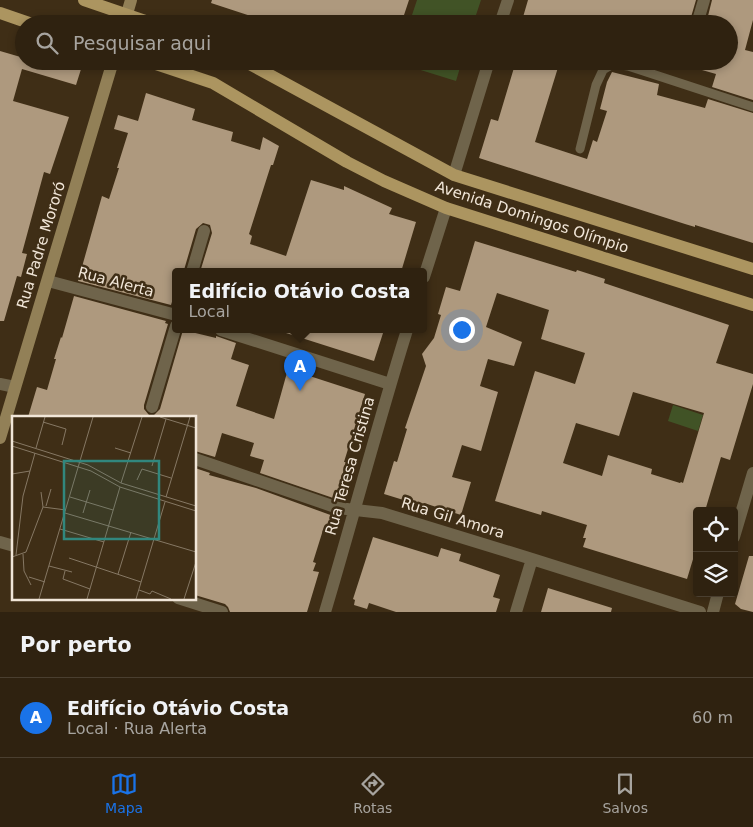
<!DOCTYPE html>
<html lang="pt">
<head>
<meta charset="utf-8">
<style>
  body { margin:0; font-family:"DejaVu Sans",sans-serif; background:#3b2f1e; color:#f1f3f6 }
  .controls { position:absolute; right:15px; bottom:15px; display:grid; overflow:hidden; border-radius:5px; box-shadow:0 2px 8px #0003 }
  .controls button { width:45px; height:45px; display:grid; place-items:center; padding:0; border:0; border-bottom:1px solid #4a3f30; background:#2f2210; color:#f1f3f6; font:25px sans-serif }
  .you { position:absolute; left:461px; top:329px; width:18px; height:18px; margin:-12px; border:4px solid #fff; border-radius:50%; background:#1a73e8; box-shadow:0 0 0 8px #1a73e833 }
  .badge { display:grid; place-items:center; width:32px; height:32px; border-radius:50%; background:#1a73e8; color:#fff; font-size:16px; font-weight:700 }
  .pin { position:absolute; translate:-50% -41px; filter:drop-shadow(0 1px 2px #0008) }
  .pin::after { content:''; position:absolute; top:26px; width:18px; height:15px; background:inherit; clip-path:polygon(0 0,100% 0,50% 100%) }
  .popup { position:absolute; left:172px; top:268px; width:255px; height:65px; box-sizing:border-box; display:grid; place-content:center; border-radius:5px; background:#2f2210; filter:drop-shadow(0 1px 4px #0005); font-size:16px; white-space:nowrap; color:#a7a49f }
  .popup b { font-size:19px; color:#f1f3f6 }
  .popup::after { content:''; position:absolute; left:50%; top:100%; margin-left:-10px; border:10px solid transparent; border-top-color:#2f2210 }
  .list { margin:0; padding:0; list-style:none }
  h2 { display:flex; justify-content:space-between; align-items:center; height:65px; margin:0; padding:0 20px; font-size:21px }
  h2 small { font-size:16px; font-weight:400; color:#a7a49f }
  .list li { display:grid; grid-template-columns:32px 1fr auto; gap:15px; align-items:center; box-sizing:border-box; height:80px; padding:0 20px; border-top:1px solid #4a3f30 }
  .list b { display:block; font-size:19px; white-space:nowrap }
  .list p { margin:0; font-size:16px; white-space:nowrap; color:#a7a49f }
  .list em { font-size:16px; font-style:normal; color:#a7a49f }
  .icon { flex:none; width:28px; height:28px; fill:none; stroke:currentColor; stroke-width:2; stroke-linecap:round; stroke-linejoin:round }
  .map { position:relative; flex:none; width:753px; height:612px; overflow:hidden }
  .search { position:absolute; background:#2f2210; box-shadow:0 2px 8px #0003; left:15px; right:15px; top:15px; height:55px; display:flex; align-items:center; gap:12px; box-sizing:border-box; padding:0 18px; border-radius:28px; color:#a7a49f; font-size:19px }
  .sheet { height:145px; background:#2f2210 }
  nav { display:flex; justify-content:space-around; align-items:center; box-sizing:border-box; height:70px; border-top:1px solid #4a3f30; background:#2f2210; font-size:14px; color:#a7a49f }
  nav a { display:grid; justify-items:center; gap:2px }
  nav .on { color:#1a73e8 }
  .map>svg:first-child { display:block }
  .green { fill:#415326 }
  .building { fill:#ae997e; fill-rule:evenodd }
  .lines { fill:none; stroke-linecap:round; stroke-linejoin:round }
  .lane { stroke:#6f644b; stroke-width:9 }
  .street { stroke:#6f644b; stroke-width:12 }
  .secondary { stroke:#928057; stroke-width:12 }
  .primary { stroke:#ac9560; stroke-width:12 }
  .labels { text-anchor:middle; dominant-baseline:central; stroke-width:5; stroke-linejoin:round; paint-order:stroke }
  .street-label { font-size:15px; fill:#f1e6d8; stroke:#3f2e16 }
  .inset-road { fill:none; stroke:#867864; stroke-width:1 }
  .view { fill:#31877e; fill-opacity:0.15; stroke:#31877e; stroke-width:2.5 }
  .inset-edge { fill:none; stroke:#f1e6d8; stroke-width:2.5 }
</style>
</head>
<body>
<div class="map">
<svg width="753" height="612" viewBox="0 0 753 612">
  <rect width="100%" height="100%" fill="#3f2e16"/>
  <path class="green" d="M417,0H481L473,24H409Z
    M398,61H462L456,81L398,63Z
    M673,405L703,415L698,431L668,421Z"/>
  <path class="building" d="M212,0H409L401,24H275L211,3Z
    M528,0H696L689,24H521Z
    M712,0H753V20L745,50L753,52V100L712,87L716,74L688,66L689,61H729V24H706Z
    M0,51L24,58V61H76V64L82,66L76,85L22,69L13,101L69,117L50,174L44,172L22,253L27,254L21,277L17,276L4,321H0Z
    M516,61H560L535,142L587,159L593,140L597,142L607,111L600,109L607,82L612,72L659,84L657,95L705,108L708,99L753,113V243L695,225V227L685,224L479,158L491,119L498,121Z
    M146,93L195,109L192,120L233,132L231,141L260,150L263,137L279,146L273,165H271L249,234L252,236L250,244L286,256L311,180L344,190V186L392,208L389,214L416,222L401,272H200L212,233L210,225L203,223L196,229L184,270L183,269L182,272H176V289L171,305L78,281L102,196L109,199L119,168H117L128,133L114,129L118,115L138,121Z
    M475,241L576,272L577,270L605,279L604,283L729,325L716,363L753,374V384L730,460L721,457L705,511H697V546L687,579L583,547L586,538H583L587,525L542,511L541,515L495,501L535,371L575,384L585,353L541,339L549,310L497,293L486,327L522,342L514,366L488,359L480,386L498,392L481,451L462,445L452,477L471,482L461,515L424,503L423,506L384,494L394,461L397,462L407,429L405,428L426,366L422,354L434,338L441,315L438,314L446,287L460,291ZM633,392L704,413L683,483L681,482L680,483L651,474L652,469L608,455L602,476L563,463L576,423L619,436Z
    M74,296L166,321L165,323L168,324L144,405V409L149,415H154L160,409L183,330L216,338V336L236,343L231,359L249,365L236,406L274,419L288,369L365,394L344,462H346L340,484L343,485L339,500L260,473L264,460L250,456L254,443L222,433L215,457L195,451V417H28L37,387L47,390L56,359H54L61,337L62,338Z
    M287,330H384L374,361L286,333Z
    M195,468L210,473L209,475L256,488L336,517L331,533L323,530L313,562L316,563L313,571L319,572L307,612H230L228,607L225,604L195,595Z
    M373,537L438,557L441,548L461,554L459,561L500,575L493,597L500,599L496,612H396L369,603L367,609L354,605L355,600L353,599Z
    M749,556H753V612L741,609L735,604Z
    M548,588L612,608L611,612H541Z"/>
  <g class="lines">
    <path class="lane" d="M580,149L596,85L603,70L613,64L628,66L753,107"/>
    <path class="street" d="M500,24L508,0
      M697,24L704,0
      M454,175L489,61
      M192,272L204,231
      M424,277L446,208
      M48,281L176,315
      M221,330L390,384
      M0,384L15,387
      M152,407L176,326
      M195,459L338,508L382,513L532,559L700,612
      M734,537L753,473
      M0,542L14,546
      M178,598L222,612
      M325,612C353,518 378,423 407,330
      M516,612L532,559
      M713,612L718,593"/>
    <path class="secondary" d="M124,24L131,0
      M0,438L113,61"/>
    <path class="primary" d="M84,0L154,24
      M0,13L32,24
      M147,61L213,83L347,162L384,181L446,208L753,305
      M244,61L454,175L753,269"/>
  </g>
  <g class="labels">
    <g class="street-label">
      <text transform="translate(532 217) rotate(18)">Avenida Domingos Olímpio</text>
      <text transform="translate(41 245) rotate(-73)">Rua Padre Mororó</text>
      <text transform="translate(116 282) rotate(15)">Rua Alerta</text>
      <text transform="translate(350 466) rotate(-74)">Rua Teresa Cristina</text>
      <text transform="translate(453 518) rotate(17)">Rua Gil Amora</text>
    </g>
  </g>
  <g transform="translate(12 416)">
    <rect width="184" height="184" fill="#3f2e16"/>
    <path class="inset-road" d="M148,1L184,12M31,6L54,13L50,29M0,25L76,49L109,67L184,90M0,30L79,55L108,71L184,95M24,32L33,1M103,32L119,37M140,50L154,3M0,58L18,55M125,64L130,53L159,62M109,67L130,1M58,81L101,94M154,81L178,1M34,90L39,73M31,91L54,94M53,97L184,136M71,97L78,74M48,113L92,126M11,138L12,155L19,169M4,139L11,80L23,37M0,141L14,136L31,91L29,76M57,142L129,166M37,150L60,156M53,155L51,163L78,173M106,158L119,116M17,161L33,166M127,174L138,178L140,175L159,183M27,183L81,1M75,183L108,71M124,183L153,86M172,183L184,146"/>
    <path class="view" d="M52,45H147V123H52Z"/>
    <rect width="184" height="184" class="inset-edge"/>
  </g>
</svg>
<div class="controls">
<button><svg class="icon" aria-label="locate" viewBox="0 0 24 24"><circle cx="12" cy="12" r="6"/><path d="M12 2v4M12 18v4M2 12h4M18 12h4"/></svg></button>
<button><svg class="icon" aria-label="layers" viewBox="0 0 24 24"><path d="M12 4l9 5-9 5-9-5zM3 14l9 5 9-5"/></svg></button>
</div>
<div class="you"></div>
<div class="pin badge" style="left:300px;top:391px">A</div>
<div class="popup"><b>Edifício Otávio Costa</b>Local</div>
<div class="search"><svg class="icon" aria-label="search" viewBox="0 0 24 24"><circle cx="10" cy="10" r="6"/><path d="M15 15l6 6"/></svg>Pesquisar aqui</div>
</div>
<section class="sheet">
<h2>Por perto<small></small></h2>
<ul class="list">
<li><span class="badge">A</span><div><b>Edifício Otávio Costa</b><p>Local · Rua Alerta</p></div><em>60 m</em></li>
</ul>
</section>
<nav>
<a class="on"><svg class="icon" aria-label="map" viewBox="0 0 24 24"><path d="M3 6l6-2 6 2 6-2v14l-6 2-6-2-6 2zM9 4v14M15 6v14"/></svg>Mapa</a>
<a><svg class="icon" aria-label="directions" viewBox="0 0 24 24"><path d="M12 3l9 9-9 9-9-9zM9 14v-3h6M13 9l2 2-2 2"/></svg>Rotas</a>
<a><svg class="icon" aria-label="saved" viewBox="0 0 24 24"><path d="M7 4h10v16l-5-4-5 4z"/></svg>Salvos</a>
</nav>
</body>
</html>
